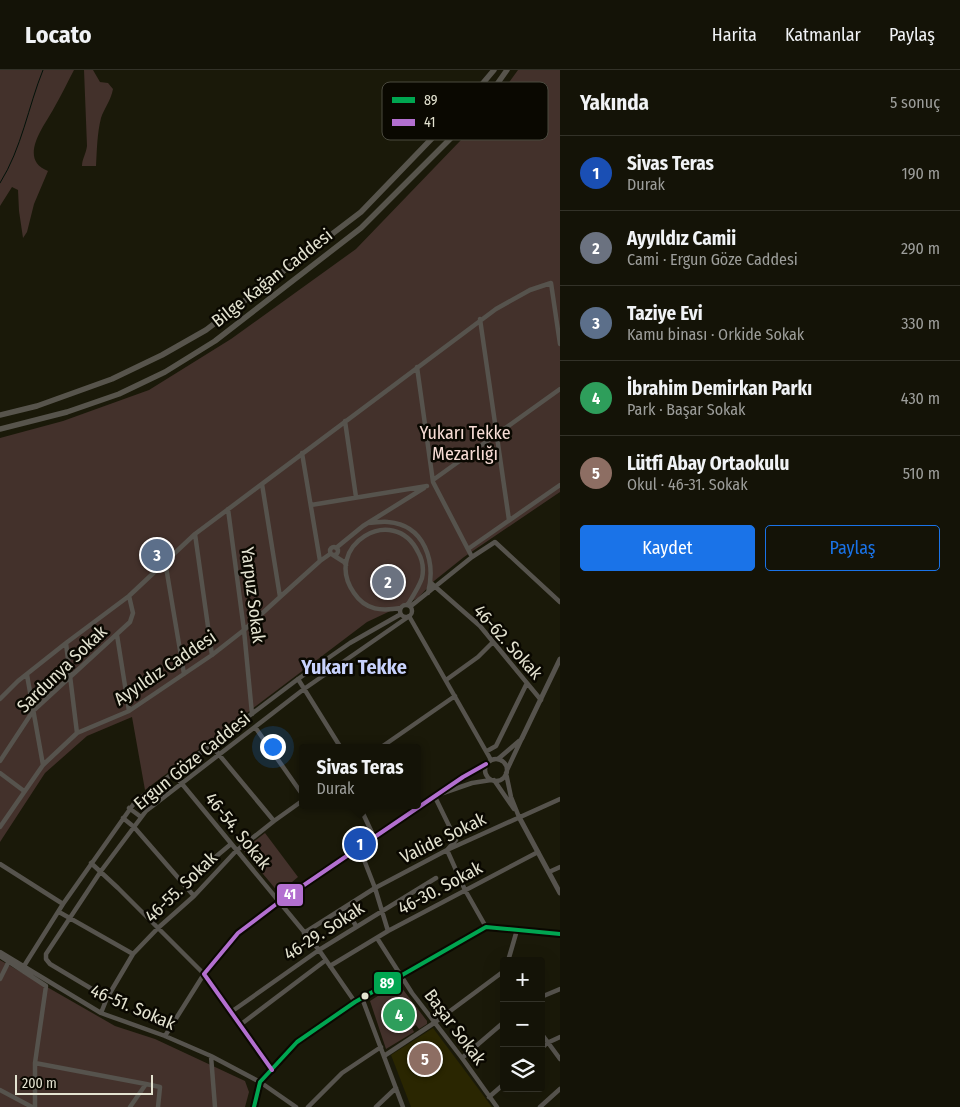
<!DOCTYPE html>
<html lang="tr">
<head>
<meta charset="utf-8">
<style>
  body { margin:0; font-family:"Fira Sans Condensed",sans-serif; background:#1d1c11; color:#f1f3f6 }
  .controls { position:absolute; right:15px; bottom:15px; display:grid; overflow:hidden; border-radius:5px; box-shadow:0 5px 20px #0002 }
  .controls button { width:45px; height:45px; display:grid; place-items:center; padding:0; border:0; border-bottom:1px solid #333228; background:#141307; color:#f1f3f6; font:25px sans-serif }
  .scale { position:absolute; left:15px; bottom:12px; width:138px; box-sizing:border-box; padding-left:5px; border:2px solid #e4e3d1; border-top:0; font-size:14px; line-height:18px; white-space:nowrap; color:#e4e3d1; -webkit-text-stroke:4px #0a0801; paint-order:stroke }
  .you { position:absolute; left:272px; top:676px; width:18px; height:18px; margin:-12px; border:4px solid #fff; border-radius:50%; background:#1a73e8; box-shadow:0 0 0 8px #1a73e833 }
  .badge { display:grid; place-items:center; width:32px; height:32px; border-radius:50%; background:#1a73e8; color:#fff; font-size:16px; font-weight:700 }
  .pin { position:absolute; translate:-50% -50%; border:2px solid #fff; box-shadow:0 1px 5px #0006 }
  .popup { position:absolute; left:299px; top:674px; width:122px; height:65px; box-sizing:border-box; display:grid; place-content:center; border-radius:5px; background:#141307; filter:drop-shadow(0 1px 4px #0005); font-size:16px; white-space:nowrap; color:#9d9e9b }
  .popup b { font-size:19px; color:#f1f3f6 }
  .popup::after { content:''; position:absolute; left:50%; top:100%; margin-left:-10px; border:10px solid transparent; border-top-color:#141307 }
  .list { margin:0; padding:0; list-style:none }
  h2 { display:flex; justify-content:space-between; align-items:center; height:65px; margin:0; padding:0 20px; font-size:21px }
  h2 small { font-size:16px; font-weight:400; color:#9d9e9b }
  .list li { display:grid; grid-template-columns:32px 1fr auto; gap:15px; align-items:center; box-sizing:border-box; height:75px; padding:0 20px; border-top:1px solid #333228 }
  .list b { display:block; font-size:19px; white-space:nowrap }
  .list p { margin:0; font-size:16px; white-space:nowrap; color:#9d9e9b }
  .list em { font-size:16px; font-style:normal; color:#9d9e9b }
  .actions { display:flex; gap:10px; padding:15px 20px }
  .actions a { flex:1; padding:11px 0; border:1px solid #1a73e8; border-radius:5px; text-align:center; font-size:18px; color:#1a73e8 }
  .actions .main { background:#1a73e8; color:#fff }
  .icon { flex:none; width:28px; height:28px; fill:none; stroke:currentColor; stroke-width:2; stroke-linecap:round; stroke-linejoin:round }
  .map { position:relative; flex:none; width:560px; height:1037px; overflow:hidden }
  header { display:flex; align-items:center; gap:30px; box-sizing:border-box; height:70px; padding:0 25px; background:#141307; border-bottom:1px solid #333228 }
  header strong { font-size:24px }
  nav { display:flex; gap:28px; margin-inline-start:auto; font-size:18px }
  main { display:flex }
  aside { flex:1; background:#141307 }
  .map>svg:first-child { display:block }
  .built { fill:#2a2601 }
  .green { fill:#43312b }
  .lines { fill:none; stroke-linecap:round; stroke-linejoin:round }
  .stream { stroke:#021109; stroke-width:1 }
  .minor { stroke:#56534d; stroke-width:4.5 }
  .tertiary { stroke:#56534d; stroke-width:5 }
  .secondary { stroke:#57544c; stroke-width:5.5 }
  .bus-1-casing { stroke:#0a0801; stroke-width:8 }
  .bus-2-casing { stroke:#0a0801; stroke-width:8 }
  .bus-1 { stroke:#00a651; stroke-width:4 }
  .bus-2 { stroke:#b36fd0; stroke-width:4 }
  .bus-dot { fill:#e4e3d1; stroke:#0a0801; stroke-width:2 }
  .labels { text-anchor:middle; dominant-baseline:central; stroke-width:5; stroke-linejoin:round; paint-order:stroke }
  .street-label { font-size:18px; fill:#e4e3d1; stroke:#0a0801 }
  .park-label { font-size:18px; fill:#f7dcd5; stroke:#0a0801 }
  .quarter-label { font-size:20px; font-weight:bold; fill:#c8d2fd; stroke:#0a0801 }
  .key { fill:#0a0801; stroke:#4b4a3f; stroke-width:1 }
  .key-label { font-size:14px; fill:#e4e3d1 }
  .line-badge { stroke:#0a0801; stroke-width:2 }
  .badge-label { font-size:14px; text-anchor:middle; font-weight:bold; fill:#fff }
</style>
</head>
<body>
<header>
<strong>Locato</strong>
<nav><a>Harita</a><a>Katmanlar</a><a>Paylaş</a></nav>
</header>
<main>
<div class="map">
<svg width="560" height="1037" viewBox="0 0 560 1037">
  <rect width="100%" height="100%" fill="#1a1909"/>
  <path class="built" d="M433,958L460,994L492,1037H411L391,985Z"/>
  <path class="green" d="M0,0H74C67,13 61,26 54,38C45,55 17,89 48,101L34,134L27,162L23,168L19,141L18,120L12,117L0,136Z
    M84,0H93L100,12L108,13L113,19C111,30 104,39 101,48C97,64 97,80 96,96H82C82,89 86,84 87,76Z
    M518,0H560V422L464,487L434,511L418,528L367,552L145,720L132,647L87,666L45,703L0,772V368L63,351L149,320L231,269L356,179L487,43Z
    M265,763L298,807L279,823L243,780Z
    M0,890L115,956L155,969L245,1011L249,1022L245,1037H0Z
    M398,913L427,951V954L419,959L416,955L412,958L414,962L386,979L370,931Z"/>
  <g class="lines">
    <path class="stream" d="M0,113C22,78 28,37 43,0"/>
    <path class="minor" d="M480,249L509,450
      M417,297L433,412L472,487
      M345,351L356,427
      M302,383L320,491
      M433,410L560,319
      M262,414L280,527
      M311,435L427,416
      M228,439L244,560L252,644
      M368,453C375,453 382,451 388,452C425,455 436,492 428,523
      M195,464L212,585
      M330 481a4 4 0 1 1 8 0a4 4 0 1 1-8 0Z
      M336,478L363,456L424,418
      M468,479L560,415
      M333,485L344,492L346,495
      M165,491L184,604
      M431,513L480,556L541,630
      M400 541a6 6 0 1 1 12 0a6 6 0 1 1-12 0Z
      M411,536L472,487L495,472L560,532
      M401,538C382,541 366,541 354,523C321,476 394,432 418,482C422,489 424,499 422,508C419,517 413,526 408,534
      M409,546L491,690
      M117,565L129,641
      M66,573L77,663
      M27,605L43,695
      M298,609L341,678
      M446,610L478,587L493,572
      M0,629L18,611L66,573L129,526L195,464L496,239L530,220L551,213L560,274
      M255,657L302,724
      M211,675L274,751
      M380,678L455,626
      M487,681L496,676L527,613
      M498,689L519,671
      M485 700a11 11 0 1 1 22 0a11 11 0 1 1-22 0Z
      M0,691L33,641L130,552L133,543L129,526
      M507,700L522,668
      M0,703L24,721
      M173,703L319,880L355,932
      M506,703L511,727L519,747
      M494,710L514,739
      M443,723L472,713L491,710
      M435,727L456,770L447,780L465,820L486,857
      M359,735L374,767
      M129,738L141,747
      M123,748L134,757L194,826
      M0,757L43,695L77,663L129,641L212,585L244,560L280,527L320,491L330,484
      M359,777L375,818L388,861
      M91,793L118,818L204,904L165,966
      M0,794L63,834
      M549,802L560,797
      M183,814L231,774
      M345,837L356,856
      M59,842L133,884
      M304,863L375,818L447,780L560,729
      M377,868L412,923L462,988L497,1037
      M0,882L101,943L165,966L211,986L260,1012L296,1037
      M0,886L46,916L35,993V1037
      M508,891L517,860
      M24,896L63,834L135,732L298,609L350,573L401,544
      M330,896L388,861L538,782
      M0,909L9,891
      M541,927L560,919
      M107,928L50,894L46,889V884L101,801L146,741L304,619L408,547
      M362,928L403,1037
      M231,942L319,880L436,808
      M101,943L107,928L133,884L158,858L194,826L236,781L274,751L302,731
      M240,955L326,890
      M541,963L560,989
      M541,979L547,973L560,967
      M211,986L215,1037
      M384,986L434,953L504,901
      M462,988L504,952
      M35,993L146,1014L130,1037
      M272,1000L204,904L238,863L279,832L463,707L486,694
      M146,1014L160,1017L158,1037
      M0,1020L32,1037
      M489,1027L504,1014
      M254,1037L260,1012L297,972L355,932L486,857L560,864
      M308,1037L342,1003L381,977
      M376,1037L396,1018
      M540,1037L560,1019"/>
    <path class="tertiary" d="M522,668L560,589
      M519,747L560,823"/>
    <path class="secondary" d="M0,345L37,336L112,309L162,285L206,260L361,142L467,32L494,0
      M0,359L67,342L119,324L165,302L215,271L361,158L478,41L507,0"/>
    <defs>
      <path id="bus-1" d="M254,1037L260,1012L297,972L355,932L486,857L560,864"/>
      <path id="bus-2" d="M272,1000L204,904L238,863L279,832L463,707L486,694"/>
    </defs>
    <use href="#bus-1" class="bus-1-casing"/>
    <use href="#bus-2" class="bus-2-casing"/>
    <use href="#bus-1" class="bus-1"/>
    <use href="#bus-2" class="bus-2"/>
  </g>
  <circle class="bus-dot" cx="365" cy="926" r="4.5"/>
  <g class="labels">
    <g class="street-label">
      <text transform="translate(272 208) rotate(-38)">Bilge Kağan Caddesi</text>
      <text transform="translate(253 525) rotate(83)">Yarpuz Sokak</text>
      <text transform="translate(508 572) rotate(48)">46-62. Sokak</text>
      <text transform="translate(165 598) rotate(-34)">Ayyıldız Caddesi</text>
      <text transform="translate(62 599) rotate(-44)">Sardunya Sokak</text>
      <text transform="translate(192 691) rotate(-39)">Ergun Göze Caddesi</text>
      <text transform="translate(238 761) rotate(51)">46-54. Sokak</text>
      <text transform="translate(443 768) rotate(-26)">Valide Sokak</text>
      <text transform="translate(181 817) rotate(-44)">46-55. Sokak</text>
      <text transform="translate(440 818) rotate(-28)">46-30. Sokak</text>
      <text transform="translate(324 861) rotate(-33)">46-29. Sokak</text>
      <text transform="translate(133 937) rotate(23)">46-51. Sokak</text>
      <text transform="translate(455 957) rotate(53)">Başar Sokak</text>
    </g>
    <g class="park-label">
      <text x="465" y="363">Yukarı Tekke<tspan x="465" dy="21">Mezarlığı</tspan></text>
    </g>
    <g class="quarter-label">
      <text x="354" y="597">Yukarı Tekke</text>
    </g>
  </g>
  <rect x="382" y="12" width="166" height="58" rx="8" class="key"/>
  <rect x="392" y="27" width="23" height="6" fill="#00a651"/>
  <rect x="392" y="49" width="23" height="7" fill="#b36fd0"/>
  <g class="key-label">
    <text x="424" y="35">89</text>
    <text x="424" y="57">41</text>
  </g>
  <g class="line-badge">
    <rect x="276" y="813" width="28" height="24" rx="5" fill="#b36fd0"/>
    <rect x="373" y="901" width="29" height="24" rx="5" fill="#00a651"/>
  </g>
  <g class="badge-label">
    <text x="290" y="829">41</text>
    <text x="387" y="918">89</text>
  </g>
</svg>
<div class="controls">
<button>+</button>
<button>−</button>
<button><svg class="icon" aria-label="layers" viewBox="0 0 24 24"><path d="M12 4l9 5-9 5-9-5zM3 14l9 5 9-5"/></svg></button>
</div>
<div class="scale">200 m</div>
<div class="you"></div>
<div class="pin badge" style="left:360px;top:774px;background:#1a4fb4">1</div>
<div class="popup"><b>Sivas Teras</b>Durak</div>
<div class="pin badge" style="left:388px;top:512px;background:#6b7280">2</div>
<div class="pin badge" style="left:157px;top:485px;background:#5c6f8a">3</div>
<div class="pin badge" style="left:399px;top:945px;background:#2e9e5b">4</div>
<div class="pin badge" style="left:425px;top:989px;background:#8d6e63">5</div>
</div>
<aside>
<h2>Yakında<small>5 sonuç</small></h2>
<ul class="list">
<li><span class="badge" style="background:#1a4fb4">1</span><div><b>Sivas Teras</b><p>Durak</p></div><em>190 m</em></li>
<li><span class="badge" style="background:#6b7280">2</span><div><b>Ayyıldız Camii</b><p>Cami · Ergun Göze Caddesi</p></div><em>290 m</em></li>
<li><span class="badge" style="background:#5c6f8a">3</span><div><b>Taziye Evi</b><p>Kamu binası · Orkide Sokak</p></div><em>330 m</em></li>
<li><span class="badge" style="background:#2e9e5b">4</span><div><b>İbrahim Demirkan Parkı</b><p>Park · Başar Sokak</p></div><em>430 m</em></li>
<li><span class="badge" style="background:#8d6e63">5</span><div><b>Lütfi Abay Ortaokulu</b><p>Okul · 46-31. Sokak</p></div><em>510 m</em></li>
</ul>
<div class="actions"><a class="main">Kaydet</a><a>Paylaş</a></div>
</aside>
</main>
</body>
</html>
